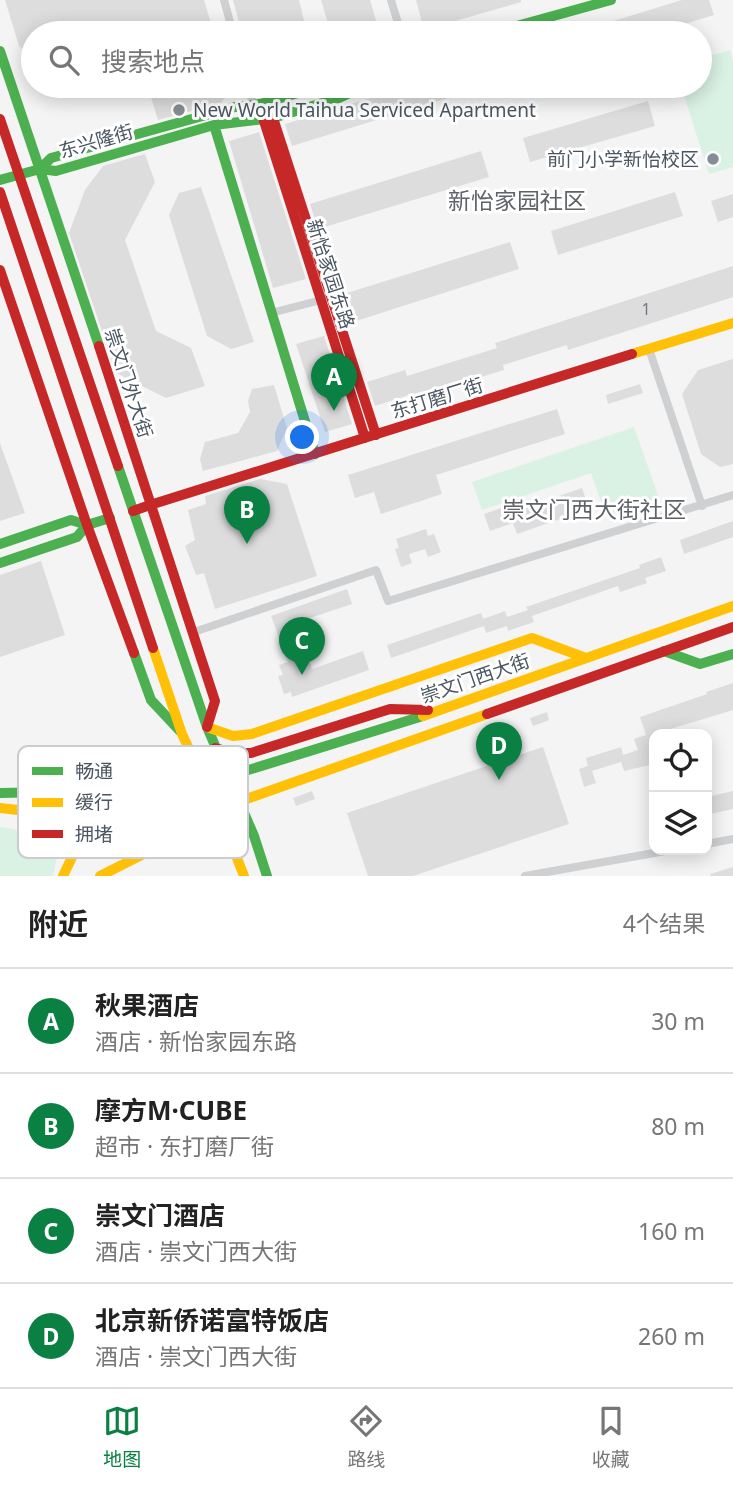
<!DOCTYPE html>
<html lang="zh">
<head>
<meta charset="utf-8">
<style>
  body { margin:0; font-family:"Noto Sans","Noto Sans SC",sans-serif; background:#f6f6f6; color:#222 }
  .controls { position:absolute; right:21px; bottom:21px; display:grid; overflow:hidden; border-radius:14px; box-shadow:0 4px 18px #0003 }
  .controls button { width:63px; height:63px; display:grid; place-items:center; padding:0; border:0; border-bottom:2px solid #e0e0e0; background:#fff; color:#222; font:35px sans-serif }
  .you { position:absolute; left:303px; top:438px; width:24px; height:24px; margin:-18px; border:5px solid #fff; border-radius:50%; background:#1a73e8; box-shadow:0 0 0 10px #1a73e833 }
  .badge { display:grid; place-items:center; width:46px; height:46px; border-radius:50%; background:#0b8043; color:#fff; font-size:23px; font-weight:700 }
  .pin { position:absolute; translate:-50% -58px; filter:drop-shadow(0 2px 4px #0008) }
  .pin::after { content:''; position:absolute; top:37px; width:24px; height:21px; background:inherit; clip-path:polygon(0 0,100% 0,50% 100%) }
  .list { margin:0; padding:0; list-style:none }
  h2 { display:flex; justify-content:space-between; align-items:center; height:91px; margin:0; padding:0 28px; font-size:30px }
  h2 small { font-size:23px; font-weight:400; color:#767676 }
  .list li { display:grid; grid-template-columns:46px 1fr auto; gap:21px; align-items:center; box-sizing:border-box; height:105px; padding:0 28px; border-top:2px solid #e0e0e0 }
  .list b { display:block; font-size:26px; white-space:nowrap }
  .list p { margin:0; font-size:23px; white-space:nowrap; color:#767676 }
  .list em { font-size:23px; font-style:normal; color:#767676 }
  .icon { flex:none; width:38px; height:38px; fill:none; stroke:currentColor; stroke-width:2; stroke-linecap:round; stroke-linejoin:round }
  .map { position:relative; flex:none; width:733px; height:876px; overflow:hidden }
  .search { position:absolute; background:#fff; box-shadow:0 4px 18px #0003; left:21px; right:21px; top:21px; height:77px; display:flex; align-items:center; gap:18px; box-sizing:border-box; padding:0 24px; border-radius:38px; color:#767676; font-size:26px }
  .sheet { height:511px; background:#fff }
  nav { display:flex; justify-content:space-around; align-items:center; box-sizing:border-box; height:98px; border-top:2px solid #e0e0e0; background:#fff; font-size:19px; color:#767676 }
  nav a { display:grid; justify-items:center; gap:4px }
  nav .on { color:#0b8043 }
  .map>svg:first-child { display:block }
  .green { fill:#d9f2e3 }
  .building { fill:#ddddde }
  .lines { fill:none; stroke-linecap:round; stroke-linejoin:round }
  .street { stroke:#ced0d2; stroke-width:8 }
  .fast { stroke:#4caf50; stroke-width:10 }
  .slow { stroke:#ffc107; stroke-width:10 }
  .jam { stroke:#c62828; stroke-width:10 }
  .poi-dot { fill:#868d94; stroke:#fff; stroke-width:2.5 }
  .labels { text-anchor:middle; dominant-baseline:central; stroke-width:6; stroke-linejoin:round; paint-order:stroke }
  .number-label { font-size:16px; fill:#707881 }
  .poi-label { font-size:19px; fill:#4a5661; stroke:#fff; text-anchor:start }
  .street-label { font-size:19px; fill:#4a5661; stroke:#fff }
  .quarter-label { font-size:23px; fill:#5f6368; stroke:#fff }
  .key { fill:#fff; stroke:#c9ccd0; stroke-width:2 }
  .key-label { font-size:19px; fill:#4a5661 }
</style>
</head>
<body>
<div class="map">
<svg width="733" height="876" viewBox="0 0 733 876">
  <rect width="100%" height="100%" fill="#f4f4f4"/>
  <path class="green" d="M730,50L733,61V167L709,174L681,86H700V59Z
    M634,427L659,498L606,516L591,473L482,510L472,482Z
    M0,827C18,830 56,834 56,858C56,864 54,870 53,876H0Z"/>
  <path class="building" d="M5,0H204L214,33H33V56L19,46Z
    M233,0H299L307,33H242Z
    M321,0H370L379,31L370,33H331Z
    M416,0H521V2L424,30Z
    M682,0H709L714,15L655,33H581V31Z
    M111,86H227V94L221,103L158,120L150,94L140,97L138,89L117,95Z
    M255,86H282V88L257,95Z
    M410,86H480V88L292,146L285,124Z
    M648,101L655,126L530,162L523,138Z
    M259,132L306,279L273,288L229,141Z
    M481,151L489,177L318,229L310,204Z
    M145,154L155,182L125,240L156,331L191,348L205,386L166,398L116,373L69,233L85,190L103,166Z
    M201,187L254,342L231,349L207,336L169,215L179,193Z
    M675,192L683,216L558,255L551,231Z
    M733,194V217L718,222L711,201Z
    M510,242L519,269L353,322L344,294Z
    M733,266V297L568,350L567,345L503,365L504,370L416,397L415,393L375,406L367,382L405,370L407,376L497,348L495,343Z
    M324,336L352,424L325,432L296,344Z
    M733,359V464L720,467L701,454L682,394L698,370Z
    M640,384L643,393L608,404L606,395Z
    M274,385L287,428L277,451L203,471L200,459L205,442L238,433L250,412L248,401L252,389Z
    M557,409L565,434L436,475L442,494L381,514L374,492L355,498L348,475Z
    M0,443L25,513L0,521Z
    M260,479L287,484L317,576L215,609L204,573L196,575L185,546L195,540L188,510L206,504L205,496Z
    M582,488L589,509L517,534L513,523L490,531L484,514L507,506L510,513Z
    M733,521V537L684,554L680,540Z
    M426,529L428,536L434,534L441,552L428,557L425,549L409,554L412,563L401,567L395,549L399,548L396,539Z
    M661,557L666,571L645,578L647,583L620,592L618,586L532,616L534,622L508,631L507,626L486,633L484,626L391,658L387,645L481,613L483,619L505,611L507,617L528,610L526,607L640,568L639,565Z
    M41,561L65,635L0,657V575Z
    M347,589L352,604L307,619L317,648L307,652L312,669L363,651L369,670L292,697L291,692L284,694L278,676L283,675L279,665L288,662L271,616Z
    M733,683V710L654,734V764L624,771L621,762L592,771L596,783L584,787L579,769L588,766L586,758L621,747L623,755L638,750L634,739L646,735L640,717L707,694L706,692Z
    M547,712L549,720L533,726L530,718Z
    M496,730L498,737L485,741L483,734Z
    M543,747L569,824L413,876H368L347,813Z
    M312,791L315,799L296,806L293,798Z
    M733,791V809L710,814L707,797Z
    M733,867V876H711L710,874Z"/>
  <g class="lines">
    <path class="street" d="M224,0L233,33
      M391,0L401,33
      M248,86L253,104
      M271,313L325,299
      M649,349L702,506
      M194,632L376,570L388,601L733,495
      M707,844L733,839
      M525,876L671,850"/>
    <path class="fast" d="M492,33L611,0
      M0,51L99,346
      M214,125L315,454
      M40,169L51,158L235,107L260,104L322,86
      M0,180L40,169L56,171L214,125L273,118L339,98L365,86
      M118,466L207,727L254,836L267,876
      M87,525L110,518
      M0,544L71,520L87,525L77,537L0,563
      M664,651L700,664L733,654
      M134,653L151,700L180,731
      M0,793L152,790L203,784L423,716"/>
    <path class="slow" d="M632,354L733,323
      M153,648L182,734L223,822L244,876
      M423,716L733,606
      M207,727L233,736L252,734L532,638L586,658
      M0,808L35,812L51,817L71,829L87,845L101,849L119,846L185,816L238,802L487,714
      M63,876L75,851L74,820L79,809L96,801L138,793
      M100,876L187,832L216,809"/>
    <path class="jam" d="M273,118L376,435
      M0,119L118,466
      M264,121L365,438
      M0,192L153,648
      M0,270L87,525L134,653
      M99,346L215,701L207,727
      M150,505L632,354
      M133,511L150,505
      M487,714L733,627
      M215,748L234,753H251L390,709L428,710"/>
  </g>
  <g class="poi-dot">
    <circle cx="179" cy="110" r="7"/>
    <circle cx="713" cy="159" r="7"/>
  </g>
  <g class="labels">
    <g class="number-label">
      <text x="646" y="309">1</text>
    </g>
    <g class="poi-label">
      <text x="193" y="110">New World Taihua Serviced Apartment</text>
      <text x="699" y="159" text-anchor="end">前门小学新怡校区</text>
    </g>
    <g class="street-label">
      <text transform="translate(96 141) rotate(-16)">东兴隆街</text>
      <text transform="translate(331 274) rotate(72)">新怡家园东路</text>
      <text transform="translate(129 383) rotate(72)">崇文门外大街</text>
      <text transform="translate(437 398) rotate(-17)">东打磨厂街</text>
      <text transform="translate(475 678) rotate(-19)">崇文门西大街</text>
    </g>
    <g class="quarter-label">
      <text x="517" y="200">新怡家园社区</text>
      <text x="594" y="509">崇文门西大街社区</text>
    </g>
  </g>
  <rect x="18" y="746" width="230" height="112" rx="10" class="key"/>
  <rect x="32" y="767" width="31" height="8" fill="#4caf50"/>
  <rect x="32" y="798" width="31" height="9" fill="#ffc107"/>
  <rect x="32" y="830" width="31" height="8" fill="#c62828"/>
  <g class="key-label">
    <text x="75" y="778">畅通</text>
    <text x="75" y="809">缓行</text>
    <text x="75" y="841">拥堵</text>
  </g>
</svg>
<div class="controls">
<button><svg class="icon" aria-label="locate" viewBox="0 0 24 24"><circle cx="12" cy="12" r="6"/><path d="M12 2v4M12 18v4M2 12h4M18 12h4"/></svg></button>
<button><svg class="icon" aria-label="layers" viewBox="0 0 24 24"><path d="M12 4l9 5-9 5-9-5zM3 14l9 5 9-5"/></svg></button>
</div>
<div class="you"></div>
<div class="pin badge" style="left:334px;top:411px">A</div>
<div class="pin badge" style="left:247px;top:544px">B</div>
<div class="pin badge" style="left:302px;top:675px">C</div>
<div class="pin badge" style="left:499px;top:780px">D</div>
<div class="search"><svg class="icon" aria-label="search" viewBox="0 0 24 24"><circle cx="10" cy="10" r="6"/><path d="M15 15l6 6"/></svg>搜索地点</div>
</div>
<section class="sheet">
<h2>附近<small>4个结果</small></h2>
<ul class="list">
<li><span class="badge">A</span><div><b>秋果酒店</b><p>酒店 · 新怡家园东路</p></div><em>30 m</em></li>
<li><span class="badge">B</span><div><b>摩方M·CUBE</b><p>超市 · 东打磨厂街</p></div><em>80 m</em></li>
<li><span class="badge">C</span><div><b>崇文门酒店</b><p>酒店 · 崇文门西大街</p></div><em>160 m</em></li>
<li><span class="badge">D</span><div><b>北京新侨诺富特饭店</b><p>酒店 · 崇文门西大街</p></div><em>260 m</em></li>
</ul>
</section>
<nav>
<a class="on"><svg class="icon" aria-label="map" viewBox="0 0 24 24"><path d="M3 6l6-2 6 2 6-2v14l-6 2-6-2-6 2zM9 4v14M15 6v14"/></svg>地图</a>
<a><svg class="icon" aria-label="directions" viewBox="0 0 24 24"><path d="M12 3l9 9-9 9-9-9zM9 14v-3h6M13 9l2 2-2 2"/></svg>路线</a>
<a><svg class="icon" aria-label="saved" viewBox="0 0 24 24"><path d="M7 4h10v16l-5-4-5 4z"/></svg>收藏</a>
</nav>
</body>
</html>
